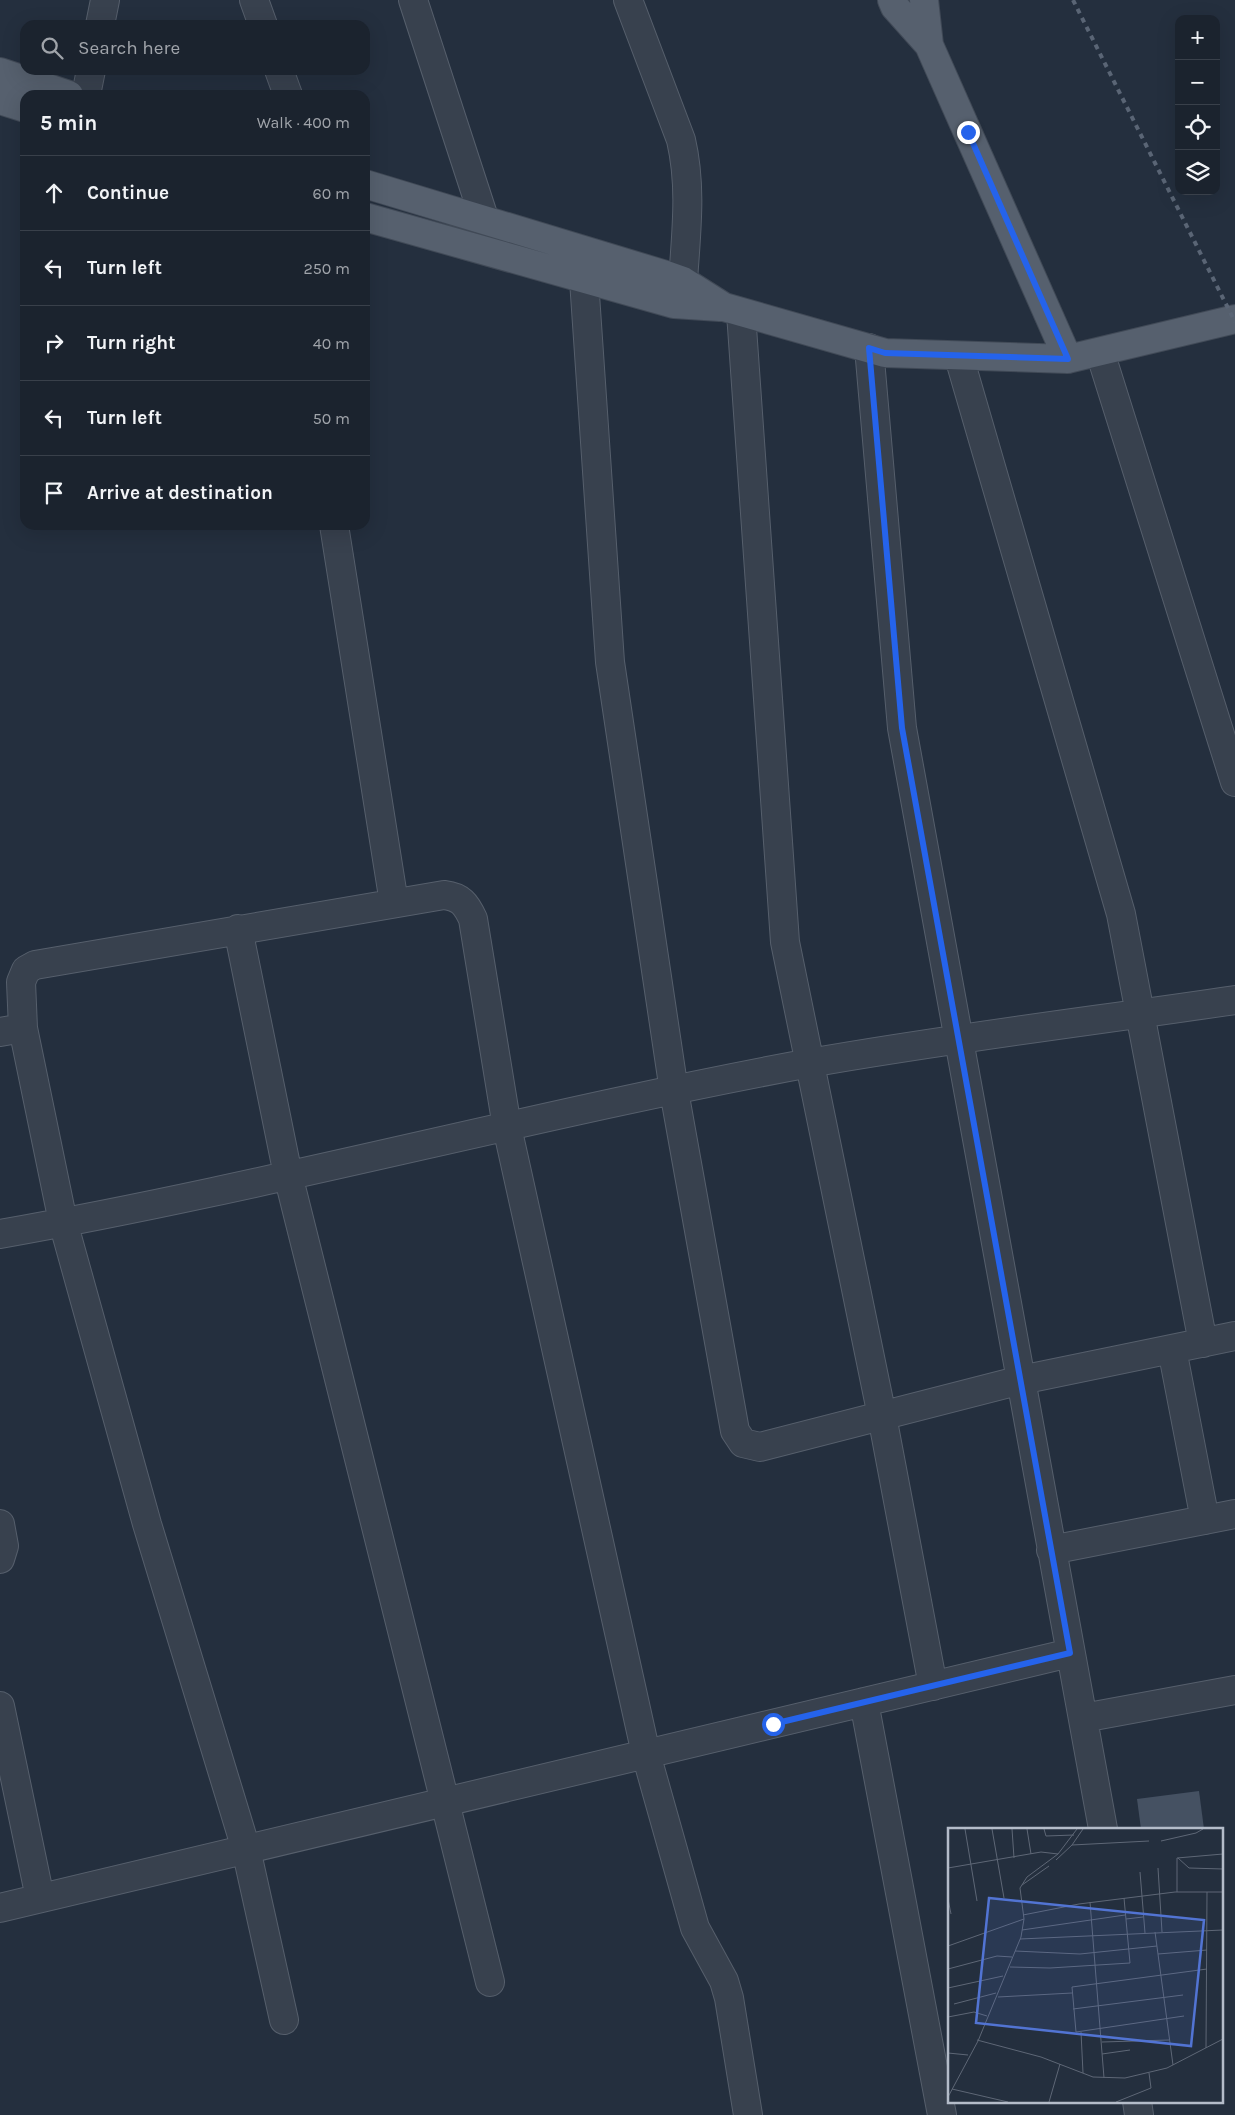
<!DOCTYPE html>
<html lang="en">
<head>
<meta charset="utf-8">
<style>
  body { margin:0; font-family:Karla,sans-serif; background:#242b36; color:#f1f3f6 }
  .controls { position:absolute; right:15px; top:15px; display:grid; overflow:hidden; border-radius:10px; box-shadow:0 5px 20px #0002 }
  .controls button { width:45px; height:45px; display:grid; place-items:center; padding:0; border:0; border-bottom:1px solid #39404a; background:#1b232e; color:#f1f3f6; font:25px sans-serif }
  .stop { position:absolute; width:15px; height:15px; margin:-11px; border:4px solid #2563eb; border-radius:50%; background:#fff }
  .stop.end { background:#2563eb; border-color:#fff; box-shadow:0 1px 5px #0008 }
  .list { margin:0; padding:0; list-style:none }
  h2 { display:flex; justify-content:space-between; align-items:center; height:65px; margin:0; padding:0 20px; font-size:21px }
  h2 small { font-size:16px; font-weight:400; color:#a0a4aa }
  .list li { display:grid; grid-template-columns:32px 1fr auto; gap:15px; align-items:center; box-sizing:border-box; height:75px; padding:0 20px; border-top:1px solid #39404a }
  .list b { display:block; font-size:19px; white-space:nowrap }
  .list em { font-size:16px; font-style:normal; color:#a0a4aa }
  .icon { flex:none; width:28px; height:28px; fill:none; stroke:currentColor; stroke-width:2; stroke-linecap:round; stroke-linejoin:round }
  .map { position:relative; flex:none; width:1235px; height:2115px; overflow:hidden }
  .search { position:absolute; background:#1b232e; box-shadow:0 5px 20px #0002; left:20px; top:20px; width:350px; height:55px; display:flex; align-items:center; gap:12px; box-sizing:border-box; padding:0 18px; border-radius:15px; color:#a0a4aa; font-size:19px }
  .panel { position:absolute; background:#1b232e; box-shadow:0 5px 20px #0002; left:20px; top:90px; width:350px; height:440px; border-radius:15px }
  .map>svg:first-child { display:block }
  .building { fill:#455162 }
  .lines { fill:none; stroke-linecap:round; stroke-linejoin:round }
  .minor-casing { stroke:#565f6c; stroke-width:30 }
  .major-casing { stroke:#414a57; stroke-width:30 }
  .minor { stroke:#38414e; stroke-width:28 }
  .major { stroke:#56606e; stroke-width:28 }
  .rail { stroke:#5a6575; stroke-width:4; stroke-dasharray:5 5; stroke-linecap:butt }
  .route { stroke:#2563eb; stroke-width:6 }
  .inset-road { fill:none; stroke:#5e6776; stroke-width:1 }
  .view { fill:#5274d3; fill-opacity:0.15; stroke:#5274d3; stroke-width:2.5 }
  .inset-edge { fill:none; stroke:#b4bcc9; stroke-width:2.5 }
</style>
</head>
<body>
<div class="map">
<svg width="1235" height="2115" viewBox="0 0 1235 2115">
  <rect width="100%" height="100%" fill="#242f3e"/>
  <path class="building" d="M1199,1791L1204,1829H1141L1137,1799Z"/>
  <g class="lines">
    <defs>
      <path id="minor" d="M254,0L263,25
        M413,0L484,218
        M628,0L681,140C692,187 686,234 683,281
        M100,25L105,0
        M279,70L288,95
        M86,95L91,70
        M584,280L610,662L674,1091L735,1431L743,1443L760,1447L1021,1380L1235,1336
        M741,313L785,942L882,1416L933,1686
        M869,348L902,728L1103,1829
        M1100,352L1235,782
        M959,357L1121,914L1203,1343
        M334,525L394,903
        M238,929L288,1175L490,1982
        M0,1032L23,1028
        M0,1234C272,1186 539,1113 810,1063C951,1038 1093,1021 1235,1000
        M1172,1349L1205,1520
        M0,1524L4,1546L0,1559
        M1051,1550L1235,1514
        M864,1702L942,2115
        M0,1706L40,1898
        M1083,1718L1235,1690
        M0,1908L1070,1653
        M284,2020L246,1849L147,1524L63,1222L23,1028L21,982L26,970L35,965L444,895C461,897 466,904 473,919L507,1127L646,1754L695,1928L724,1981L729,1998L748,2115
        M1137,2101L1139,2115"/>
      <path id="major" d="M892,0L895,7L929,45
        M924,0L929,45L1068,359
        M0,72L69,95
        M0,100L25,108
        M365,184L666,275L683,281L724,307L885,353L1068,359L1235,319
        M365,217L674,304L720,307"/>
    </defs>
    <use href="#minor" class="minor-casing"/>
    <use href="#major" class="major-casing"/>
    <use href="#minor" class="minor"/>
    <use href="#major" class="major"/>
    <path class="rail" d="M1073,0L1235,322"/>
  </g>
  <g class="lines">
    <path class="route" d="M773,1724L1070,1653L902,728L869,348L885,353L1068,359L968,132"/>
  </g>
  <g transform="translate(948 1828)">
    <rect width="275" height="275" fill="#242f3e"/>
    <path class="inset-road" d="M17,1L29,73M44,1L56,70M64,1L66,30M79,1L83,26M96,1L98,8L126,7M213,13L248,5L255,1M124,17L201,13M230,30L241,40L275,41M108,32L124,17L135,1M0,40L93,24L110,26M210,40L214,104M192,44L197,105M74,57L101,38M229,64V30L275,26M0,71L3,86M142,74L156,250M75,87L131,76L227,64H275M178,91L195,89M74,102L177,87M207,104L225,237M72,111L275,102M0,118L76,91M67,123L132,126L209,118M210,126L259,122M62,139L102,140L182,135L176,70M0,141L49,128L64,129M0,160L55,148M50,169L124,165M6,176L48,165M125,181L235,167M236,188L128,204L124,159L259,141M0,189L26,184L39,188M133,204L135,245M29,212L93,229L145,249L177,250L219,240L275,211M154,214L221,212M258,220L259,64M0,225L20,227M154,226L182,222M4,261L60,274M0,269L30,213L73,109L76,91L72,60L79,49L110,26L129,1M101,274L112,236M168,274L203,260L201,245"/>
    <path class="view" d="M41,70L256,92L243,218L28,195Z"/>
    <rect width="275" height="275" class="inset-edge"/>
  </g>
</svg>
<div class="controls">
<button>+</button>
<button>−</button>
<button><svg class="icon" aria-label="locate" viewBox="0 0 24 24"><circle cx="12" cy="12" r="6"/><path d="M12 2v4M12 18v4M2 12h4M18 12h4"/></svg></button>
<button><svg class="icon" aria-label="layers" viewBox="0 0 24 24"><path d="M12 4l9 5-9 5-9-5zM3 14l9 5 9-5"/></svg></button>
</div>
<div class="stop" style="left:773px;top:1724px"></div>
<div class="stop end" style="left:968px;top:132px"></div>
<div class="search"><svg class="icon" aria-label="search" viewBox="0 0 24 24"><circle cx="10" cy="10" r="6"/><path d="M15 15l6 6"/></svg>Search here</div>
<section class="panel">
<h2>5 min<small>Walk · 400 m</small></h2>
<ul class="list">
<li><svg class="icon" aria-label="ahead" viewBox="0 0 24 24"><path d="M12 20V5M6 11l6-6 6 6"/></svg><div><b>Continue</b></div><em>60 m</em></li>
<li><svg class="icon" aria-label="left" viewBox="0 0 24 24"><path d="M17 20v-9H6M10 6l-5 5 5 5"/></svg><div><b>Turn left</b></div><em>250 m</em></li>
<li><svg class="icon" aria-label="right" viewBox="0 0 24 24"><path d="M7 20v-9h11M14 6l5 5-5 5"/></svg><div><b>Turn right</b></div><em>40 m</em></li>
<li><svg class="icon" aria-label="left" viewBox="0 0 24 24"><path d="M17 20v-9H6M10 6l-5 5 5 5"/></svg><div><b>Turn left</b></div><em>50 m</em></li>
<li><svg class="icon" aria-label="arrive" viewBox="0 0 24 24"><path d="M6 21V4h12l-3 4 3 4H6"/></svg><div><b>Arrive at destination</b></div></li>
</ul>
</section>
</div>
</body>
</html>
